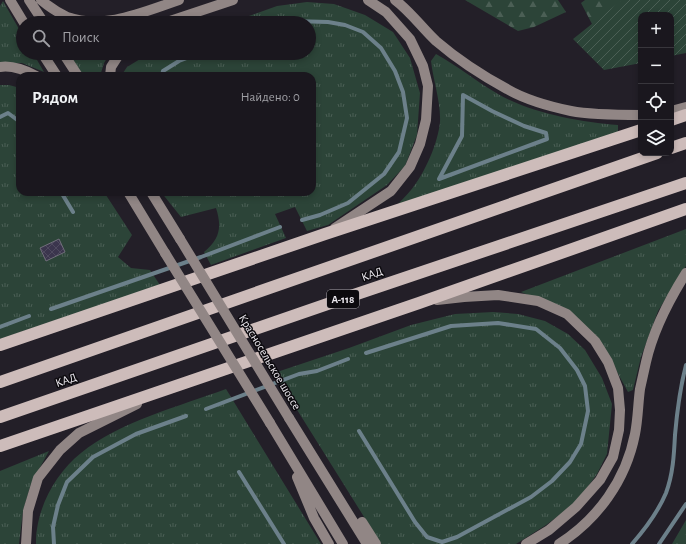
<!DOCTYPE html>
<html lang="ru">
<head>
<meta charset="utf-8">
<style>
  body { margin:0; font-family:"Alegreya Sans",sans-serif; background:#27242b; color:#f1f3f6 }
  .controls { position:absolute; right:12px; top:12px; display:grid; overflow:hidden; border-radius:8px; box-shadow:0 2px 6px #0003 }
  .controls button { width:36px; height:36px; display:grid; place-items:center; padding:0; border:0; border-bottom:1px solid #38363c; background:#1a171e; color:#f1f3f6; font:20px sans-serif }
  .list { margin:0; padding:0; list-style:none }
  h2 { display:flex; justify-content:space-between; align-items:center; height:52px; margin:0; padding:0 16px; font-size:17px }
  h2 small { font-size:13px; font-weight:400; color:#9f9fa4 }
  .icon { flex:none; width:22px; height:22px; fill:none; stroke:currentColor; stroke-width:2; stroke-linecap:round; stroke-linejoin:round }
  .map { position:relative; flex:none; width:686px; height:544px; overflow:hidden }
  .search { position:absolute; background:#1a171e; box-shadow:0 2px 6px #0003; left:16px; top:16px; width:300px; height:44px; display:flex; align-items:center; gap:10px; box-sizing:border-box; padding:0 14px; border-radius:22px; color:#9f9fa4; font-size:15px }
  .panel { position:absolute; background:#1a171e; box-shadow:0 2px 6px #0003; left:16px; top:72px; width:300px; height:124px; border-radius:12px }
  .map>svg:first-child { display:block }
  .grass { fill:url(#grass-tufts) }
  .forest { fill:url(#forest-firs) }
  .garden { fill:url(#garden-furrows) }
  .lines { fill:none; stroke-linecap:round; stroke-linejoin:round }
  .stream { stroke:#6c808a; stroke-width:4 }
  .building { fill:url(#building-cross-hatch); stroke:#706e7a }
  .secondary { stroke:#918685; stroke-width:10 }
  .highway { stroke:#cdbcba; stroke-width:12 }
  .secondary-bridge { stroke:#918685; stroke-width:10 }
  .labels { text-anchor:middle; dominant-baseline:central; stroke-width:3; stroke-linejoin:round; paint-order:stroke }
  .shield { fill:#0c0a0e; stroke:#aaa7ac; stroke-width:1 }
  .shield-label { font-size:11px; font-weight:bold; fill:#edeaf0 }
  .street-label { font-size:12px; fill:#edeaf0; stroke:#0c0a0e }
</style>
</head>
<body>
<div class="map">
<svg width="686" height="544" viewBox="0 0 686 544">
  <defs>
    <pattern id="grass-tufts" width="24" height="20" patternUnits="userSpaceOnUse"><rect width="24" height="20" fill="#2c4438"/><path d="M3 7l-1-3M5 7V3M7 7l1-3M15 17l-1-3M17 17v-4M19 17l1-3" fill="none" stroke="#4b5f55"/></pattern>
    <pattern id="forest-firs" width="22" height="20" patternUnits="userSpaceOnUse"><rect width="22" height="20" fill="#2c4438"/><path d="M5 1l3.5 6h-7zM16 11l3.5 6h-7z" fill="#4b5f55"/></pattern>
    <pattern id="garden-furrows" width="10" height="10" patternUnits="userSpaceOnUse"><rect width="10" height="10" fill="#2c4438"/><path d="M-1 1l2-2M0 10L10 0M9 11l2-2" fill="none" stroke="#4b5f55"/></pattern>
    <pattern id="building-cross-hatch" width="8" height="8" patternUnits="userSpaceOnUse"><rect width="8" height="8" fill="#3b354d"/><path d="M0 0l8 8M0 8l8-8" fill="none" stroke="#4e495e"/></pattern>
  </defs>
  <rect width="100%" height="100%" fill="#231f28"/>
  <path class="grass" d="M3,1L23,36V53H33L44,72L22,63H0V6Z
    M307,2L334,4L365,15L393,32L410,58L420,93L417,135L405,166L387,185L328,225L307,231L295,207L275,214L286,238L211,265L204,252C220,239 222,227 216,208L181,217L161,192H312V76H121L127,67L150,53H309V23H229L277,6Z
    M69,53H110L104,63L100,76H83Z
    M436,54C458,66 477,82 498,94C531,113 580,122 618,125V132L394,208C400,202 406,196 411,190C425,173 438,143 440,122C441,102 433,80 431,61Z
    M0,85H9L20,88V192H104L132,235L118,257L131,268L150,270L160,285L0,339Z
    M686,229V266L658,311L641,357L633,390L628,392L600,341L530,296L521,292Z
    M493,312L518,314L545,321L568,334L585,350L602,378L612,404L607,454L597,474L577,502L546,525L516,544H381L274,373L349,348L411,325L455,314Z
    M226,389L321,544H36C36,539 36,534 37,529C41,501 58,471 81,453C119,422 180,406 226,389Z
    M49,451L31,484L23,511L19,544H0V471Z
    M686,520V544H672Z"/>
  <path class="forest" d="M465,0H558L566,12L534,27L518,31Z
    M585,0H652L586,40L592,24L581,3Z"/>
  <path class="garden" d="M622,0H686V53L671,56V15H641V63L604,70L573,39Z"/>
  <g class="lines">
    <path class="stream" d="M286,23L292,21L328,22L345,25L363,32L381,48L395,71L403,92L407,118L399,152L384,174L348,203L320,215L302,220
      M162,76L163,71L179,61L200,53
      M463,95L492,111L524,126L546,133L547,139L439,179L462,136Z
      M0,117L8,113L20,122
      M61,192L73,212
      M51,309L201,257L280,227
      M0,327L29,316
      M206,409L299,374L317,371L348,359
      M359,431L415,522L427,537L442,542L457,537L531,497L552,481L570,462L581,444L588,411L585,386L577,370L560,348L536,329L498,323L451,326L366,353
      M239,472L284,544
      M54,544L53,527L58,505L67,482L93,457L136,434L186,416
      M632,544C646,528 658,512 666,493C673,474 674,455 675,435C677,412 680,388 686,365
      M659,544L686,504"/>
  </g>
  <path class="building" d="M59,239L65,252L46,261L40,248Z"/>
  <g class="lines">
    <path class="secondary" d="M10,0L24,23
      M29,0L44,23
      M41,0C48,6 59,13 67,17C105,30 143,12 179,0
      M395,0C411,12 422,28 436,41C457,59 483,76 507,89C524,99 552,107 571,111C591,115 620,115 641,115
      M164,23L233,0
      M42,53L57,76
      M63,53L78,76
      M0,67C13,65 25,70 36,76
      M110,76L111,67L120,53
      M671,111L686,107
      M128,192L165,253
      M151,192L180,239
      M335,228L391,191L410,167L420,144L426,120L428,86L423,66L410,39L386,12L368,0
      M437,300L464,297L498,295L538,301L567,314L595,341L608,362L618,388L620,410L619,430L613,457L600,480L576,507L549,530L526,544
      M289,418L367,544
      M270,423L343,544
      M297,477L314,518L329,544
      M362,522L376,544
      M26,544L28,511L38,478L60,450L79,433L137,404
      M559,544C598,519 626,480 635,434C638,419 638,404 640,389C642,380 644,371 646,362C653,331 669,300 686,273"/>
    <path class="highway" d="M671,120L686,115
      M671,148L686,143
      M0,345L325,234L641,130
      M0,382L657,153
      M0,417L342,299L686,183
      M0,446L419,303L686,209"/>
    <path class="secondary-bridge" d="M180,239L289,418
      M165,253L270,423"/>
  </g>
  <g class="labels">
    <rect class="shield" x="327" y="290" width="32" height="18" rx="3"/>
    <g class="shield-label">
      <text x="343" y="299">А-118</text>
    </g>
    <g class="street-label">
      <text transform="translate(372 274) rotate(-19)">КАД</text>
      <text transform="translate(270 362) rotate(59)">Красносельское шоссе</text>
      <text transform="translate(66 380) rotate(-19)">КАД</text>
    </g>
  </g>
</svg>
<div class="controls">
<button>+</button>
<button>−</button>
<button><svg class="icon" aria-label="locate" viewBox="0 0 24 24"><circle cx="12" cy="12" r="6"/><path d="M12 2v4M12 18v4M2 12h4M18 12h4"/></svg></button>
<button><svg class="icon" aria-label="layers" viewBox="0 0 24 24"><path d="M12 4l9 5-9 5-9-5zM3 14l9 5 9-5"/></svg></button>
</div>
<div class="search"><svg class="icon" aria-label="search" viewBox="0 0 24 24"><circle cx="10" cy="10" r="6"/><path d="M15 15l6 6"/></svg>Поиск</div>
<section class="panel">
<h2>Рядом<small>Найдено: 0</small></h2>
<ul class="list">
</ul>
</section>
</div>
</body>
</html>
